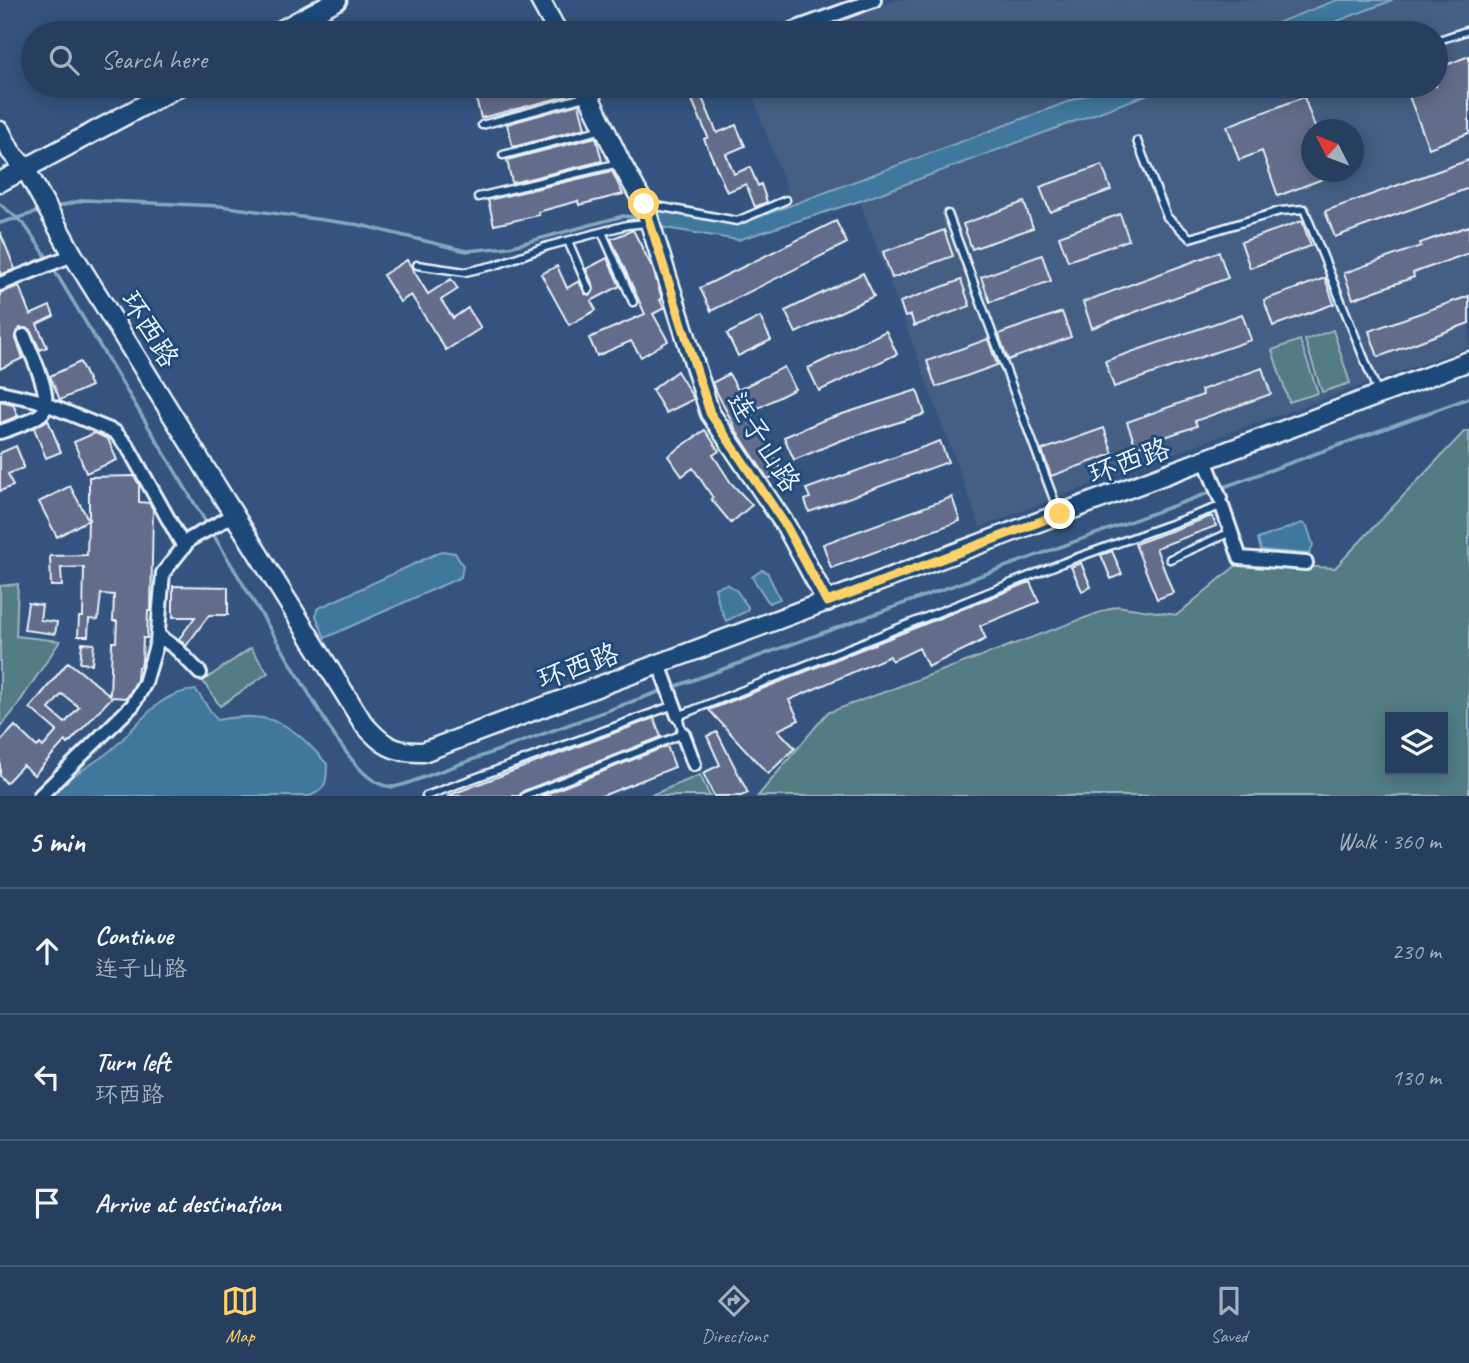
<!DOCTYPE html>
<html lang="en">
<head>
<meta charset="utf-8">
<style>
  body { margin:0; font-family:Caveat,"LXGW WenKai TC",sans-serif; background:#2f4665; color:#f1f3f6 }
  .controls { position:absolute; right:21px; bottom:21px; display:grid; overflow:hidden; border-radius:0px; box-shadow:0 4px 18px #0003 }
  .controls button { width:63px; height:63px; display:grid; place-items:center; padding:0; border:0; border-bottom:2px solid #435874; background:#273f5f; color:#f1f3f6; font:35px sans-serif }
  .compass { position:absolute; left:1301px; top:119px; width:63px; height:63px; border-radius:50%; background:#273f5f; box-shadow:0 4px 18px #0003; rotate:312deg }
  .stop { position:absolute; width:21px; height:21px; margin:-16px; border:5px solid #ffd166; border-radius:50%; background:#fff }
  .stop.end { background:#ffd166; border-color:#fff; box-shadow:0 2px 7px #0008 }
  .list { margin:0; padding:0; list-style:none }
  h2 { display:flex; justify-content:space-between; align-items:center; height:91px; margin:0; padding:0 28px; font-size:30px }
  h2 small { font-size:23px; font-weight:400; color:#a4afbd }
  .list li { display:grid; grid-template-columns:46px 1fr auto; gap:21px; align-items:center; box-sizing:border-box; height:126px; padding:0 28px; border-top:2px solid #435874 }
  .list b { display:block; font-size:26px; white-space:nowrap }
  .list p { margin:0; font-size:23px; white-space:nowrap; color:#a4afbd }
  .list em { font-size:23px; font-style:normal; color:#a4afbd }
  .icon { flex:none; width:38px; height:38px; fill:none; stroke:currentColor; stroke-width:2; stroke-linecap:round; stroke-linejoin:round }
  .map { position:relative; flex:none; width:1469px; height:796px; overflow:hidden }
  .search { position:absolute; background:#273f5f; box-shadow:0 4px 18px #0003; left:21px; right:21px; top:21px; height:77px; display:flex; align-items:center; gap:18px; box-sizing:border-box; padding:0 24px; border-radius:38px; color:#a4afbd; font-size:26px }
  .sheet { height:469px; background:#273f5f }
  nav { display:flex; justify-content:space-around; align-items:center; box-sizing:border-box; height:98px; border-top:2px solid #435874; background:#273f5f; font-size:19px; color:#a4afbd }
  nav a { display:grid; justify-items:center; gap:4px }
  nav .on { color:#ffd166 }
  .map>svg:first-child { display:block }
  .built { fill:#455e84; fill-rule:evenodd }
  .green { fill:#527c84; stroke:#9db6be; stroke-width:2; fill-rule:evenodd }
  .water { fill:#41789d; stroke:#84a8c1; stroke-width:2 }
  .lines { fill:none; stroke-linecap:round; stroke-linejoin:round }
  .stream { stroke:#84a8c1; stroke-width:3.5 }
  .building { fill:#646c8a; stroke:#e8f1f8; stroke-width:2; fill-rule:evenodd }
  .lane-casing { stroke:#e8f1f8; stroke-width:11 }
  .street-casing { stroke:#e8f1f8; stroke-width:18 }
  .secondary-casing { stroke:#e8f1f8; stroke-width:23 }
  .lane { stroke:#1f4a7a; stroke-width:6 }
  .street { stroke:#1f4a7a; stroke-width:12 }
  .secondary { stroke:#1f4a7a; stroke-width:18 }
  .route { stroke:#ffd166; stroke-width:9 }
  .labels { text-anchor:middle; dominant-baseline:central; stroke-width:6; stroke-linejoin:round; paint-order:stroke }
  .street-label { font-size:28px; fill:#e8f1f8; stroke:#1f4a7a }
</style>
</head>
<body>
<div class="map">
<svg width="1469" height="796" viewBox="0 0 1469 796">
  <rect width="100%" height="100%" fill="#34547f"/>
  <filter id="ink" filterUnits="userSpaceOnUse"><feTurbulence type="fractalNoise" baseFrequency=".0143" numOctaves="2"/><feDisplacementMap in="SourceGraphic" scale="14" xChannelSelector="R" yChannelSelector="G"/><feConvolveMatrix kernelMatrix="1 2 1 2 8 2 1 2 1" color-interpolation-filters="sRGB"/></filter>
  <g filter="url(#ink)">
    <path class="built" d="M897,0H1337L1250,33H805Z
      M1393,0H1469V347L1209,440L980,527L860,201L1170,86H1436V33H1306ZM1312,130H1354V172H1312Z
      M764,86H1110L793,205L751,92Z"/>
    <path class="green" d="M1333,330L1350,383L1322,392L1305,340Z
      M1300,340L1318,393L1289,402L1272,350Z
      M1469,431V796H758L827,713L1117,606L1177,615L1239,563L1335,568L1464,432ZM1390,717H1443V770H1390Z
      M18,584L16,636L60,641L13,712L0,727V586Z
      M251,648L268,673L220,706L203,681Z
      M700,775L710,796H649Z"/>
    <path class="water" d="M1337,0H1393L1306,33H1250Z
      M1110,86H1170L860,201L738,240L660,227L652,204L738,225Z
      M1302,523L1307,526L1313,545L1309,554L1261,550L1258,539Z
      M442,551L455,553L463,566L461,577L325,638L316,616L317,609Z
      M762,570L767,572L780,599L769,603L752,577Z
      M727,584L736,590L748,607L747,611L726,621L719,605L715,588Z
      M196,690L217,720C272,710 291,723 327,764C327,781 327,789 310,796H44L46,792C66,780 87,768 106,754C136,732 153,692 196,690Z"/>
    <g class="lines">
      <path class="stream" d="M0,204L24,224L44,253L335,737C348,754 367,786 392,787C400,787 411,782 419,779L664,690
        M52,208L84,200L220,206L360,225L466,251L509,247L623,216L643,218
        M0,223L41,211
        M1221,488L1469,398
        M671,688L1214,491"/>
    </g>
    <path class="building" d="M1469,56V133L1429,148L1405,86H1436V69Z
      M493,86H565L567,96L481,118L474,91Z
      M686,86H697L717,133L736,125L745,146L726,154L734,174L750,167L758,186L761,184L767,202L755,207L746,184L727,192L704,139L708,137Z
      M1304,97L1316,130H1312V134L1308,135L1312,144V172H1341L1278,196L1262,151L1239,160L1227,126Z
      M579,104L585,128L513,147L507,124Z
      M596,137L602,161L512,183L507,160Z
      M1469,160V188L1335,237L1325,211Z
      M1102,165L1111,190L1050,212L1040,187Z
      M612,171L623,194L579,205L578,201L538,212L539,215L494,225L488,200Z
      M1024,202L1033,228L972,249L963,224Z
      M1120,214L1129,240L1068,261L1059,236Z
      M836,221L847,243L711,311L700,288Z
      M1302,221L1311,246L1250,268L1241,242Z
      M1469,226V253L1413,273L1414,277L1353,299L1344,273L1421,246L1420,243Z
      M633,230L653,269L662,299L660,300L664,308L653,314L668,341L641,357L631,341L597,356L589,338L645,314L611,239Z
      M944,230L953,256L892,278L883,252Z
      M0,232L15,269L0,275Z
      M1219,252L1228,278L1092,328L1083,302Z
      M1042,255L1051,281L990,302L981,277Z
      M607,258L620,286L591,301L596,310L569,325L541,274L557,266L567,288L579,281L585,294L591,295L594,288L586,269Z
      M407,260L428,294L451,279L458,289L441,300L453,318L468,308L481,328L446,350L411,295L400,302L383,275Z
      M863,273L874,296L796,333L785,311Z
      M1325,278L1334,304L1273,326L1264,300Z
      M961,280L970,306L914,326L911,315L905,317L900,302Z
      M19,286L30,315L50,306L54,316L37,324L47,347L40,350L30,329L20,328L15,336L23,358L0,369V293Z
      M1469,296V323L1378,357L1369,331Z
      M1062,312L1071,337L1008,360L999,335L1001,333Z
      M1242,314L1251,340L1114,387L1105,361Z
      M760,317L771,340L738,356L727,334Z
      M886,331L897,354L819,391L808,368Z
      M988,339L997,365L936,387L927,361Z
      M80,362L91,386L60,400L50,376Z
      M784,367L795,389L750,412L782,472L768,479L737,432L712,383L729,374L738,390Z
      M1262,368L1271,394L1195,421L1197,426L1136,447L1127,422L1203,395L1201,390Z
      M677,371L694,399L666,413L652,390Z
      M917,390L925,414L842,440L794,460L784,437L824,420Z
      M0,401L13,404L18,416L0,423Z
      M48,420L61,452L46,458L34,428Z
      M1104,428L1113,454L1051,476L1042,450Z
      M705,430L719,451L713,455L731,483L752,505L731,523L711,499L713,498L693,468L682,476L668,456Z
      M95,433L108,439L117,460L86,473L74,442Z
      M940,441L948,462L809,512L805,500L810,498L806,489Z
      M16,446L23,463V468L8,474L13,486L0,491V453Z
      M134,476L139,484V502L149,503L153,509L151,611H148L147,638H143L142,661L141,667H138L137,680L127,698L112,697L68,744L65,741L34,775L23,765L6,783L0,776V742L15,726L37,747L40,744L43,747L57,731L30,708L68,662L110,695L112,642H116L117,621H113L114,595L101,594L98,620L89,619L88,636H78L79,617H83L84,567L61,568L62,586H51L50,556L87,555L88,520L57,537L39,502L70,486L89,521V477ZM62,694L79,707L65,723L49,709Z
      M952,497L960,521L831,568L823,544Z
      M1212,516L1216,526L1156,548L1173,593L1157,599L1135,544Z
      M1112,551L1122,574L1111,579L1101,555Z
      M1081,563L1091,587L1082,591L1071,567Z
      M1030,582L1039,602L980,626L986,639L928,667L919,648L892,661L890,656L789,700L799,720L778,730L795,748L768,774L709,710Z
      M173,586L228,587V615H209L186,646L179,639L195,617H173Z
      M28,603L42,605L40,620L57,622L55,634L24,630Z
      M82,643L94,644L92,664L80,663Z
      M654,718L661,737L523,791L519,796H447Z
      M717,732L748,793L741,796H714L703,773L720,765L707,736Z
      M667,746L675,767L622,788L602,796H541Z"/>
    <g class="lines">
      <defs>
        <path id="lane" d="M1436,41L1469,30
          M448,91L470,86
          M482,125L588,96
          M1137,141L1167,217L1190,238L1280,211L1304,209L1378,393
          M503,155L603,129
          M478,197L619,163
          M646,204L737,221L786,200
          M948,214L1059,513
          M602,232L633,302
          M568,241L589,290
          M417,265L465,272L496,265L548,246L627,225L647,223
          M1170,559L1231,532
          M426,796L674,705
          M525,796L683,734L678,716L1062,563L1221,506"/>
        <path id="street" d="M783,33L874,0
          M0,284L73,255
          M0,392L36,400L115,432L128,447L184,547
          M0,432C10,429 34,420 41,414C56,402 30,351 24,336
          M1205,460L1220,498
          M1222,506L1240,558L1306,563
          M158,635L177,649L200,673
          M659,664L678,716
          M683,734L694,764
          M40,796L133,705L145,683L157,642L163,573L190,539L234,515"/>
        <path id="secondary" d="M540,0L558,33
          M276,33L337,0
          M584,86L621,163L644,204L710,413L786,526L827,602
          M0,131L11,152L25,168L73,255L363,723C382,745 393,753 423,752L1469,361
          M0,182L180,86"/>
      </defs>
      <use href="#lane" class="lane-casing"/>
      <use href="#street" class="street-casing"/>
      <use href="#secondary" class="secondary-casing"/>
      <use href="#lane" class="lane"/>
      <use href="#street" class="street"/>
      <use href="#secondary" class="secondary"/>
    </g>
  </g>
  <g class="lines" filter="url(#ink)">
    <path class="route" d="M644,204L710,413L786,526L827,602L1060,514"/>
  </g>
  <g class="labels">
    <g class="street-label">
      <text transform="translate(150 329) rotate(58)">环西路</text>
      <text transform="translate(764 442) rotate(58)">连子山路</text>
      <text transform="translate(1129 461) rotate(-20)">环西路</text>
      <text transform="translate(578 666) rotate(-20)">环西路</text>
    </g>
  </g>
</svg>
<div class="controls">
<button><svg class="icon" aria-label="layers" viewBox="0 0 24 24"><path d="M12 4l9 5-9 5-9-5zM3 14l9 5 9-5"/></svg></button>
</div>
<svg class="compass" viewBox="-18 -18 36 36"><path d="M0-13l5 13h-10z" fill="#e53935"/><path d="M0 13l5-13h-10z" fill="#a4afbd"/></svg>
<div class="stop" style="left:644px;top:204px"></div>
<div class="stop end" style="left:1060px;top:514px"></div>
<div class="search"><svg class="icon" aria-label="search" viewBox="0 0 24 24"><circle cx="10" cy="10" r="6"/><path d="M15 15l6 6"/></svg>Search here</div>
</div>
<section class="sheet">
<h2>5 min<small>Walk · 360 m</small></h2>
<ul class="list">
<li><svg class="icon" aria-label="ahead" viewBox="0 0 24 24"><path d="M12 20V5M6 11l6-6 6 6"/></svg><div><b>Continue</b><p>连子山路</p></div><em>230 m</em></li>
<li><svg class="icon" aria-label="left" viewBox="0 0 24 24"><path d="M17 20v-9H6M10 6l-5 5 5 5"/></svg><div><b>Turn left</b><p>环西路</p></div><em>130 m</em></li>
<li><svg class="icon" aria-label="arrive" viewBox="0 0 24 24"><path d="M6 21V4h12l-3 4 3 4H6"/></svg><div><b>Arrive at destination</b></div></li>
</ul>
</section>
<nav>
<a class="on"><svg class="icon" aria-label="map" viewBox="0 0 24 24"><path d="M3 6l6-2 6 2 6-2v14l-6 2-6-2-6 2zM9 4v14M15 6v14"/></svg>Map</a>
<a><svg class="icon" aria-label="directions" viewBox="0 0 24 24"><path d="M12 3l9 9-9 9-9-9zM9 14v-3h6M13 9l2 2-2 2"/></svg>Directions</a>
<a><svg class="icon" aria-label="saved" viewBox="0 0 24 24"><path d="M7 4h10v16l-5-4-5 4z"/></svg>Saved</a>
</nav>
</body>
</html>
